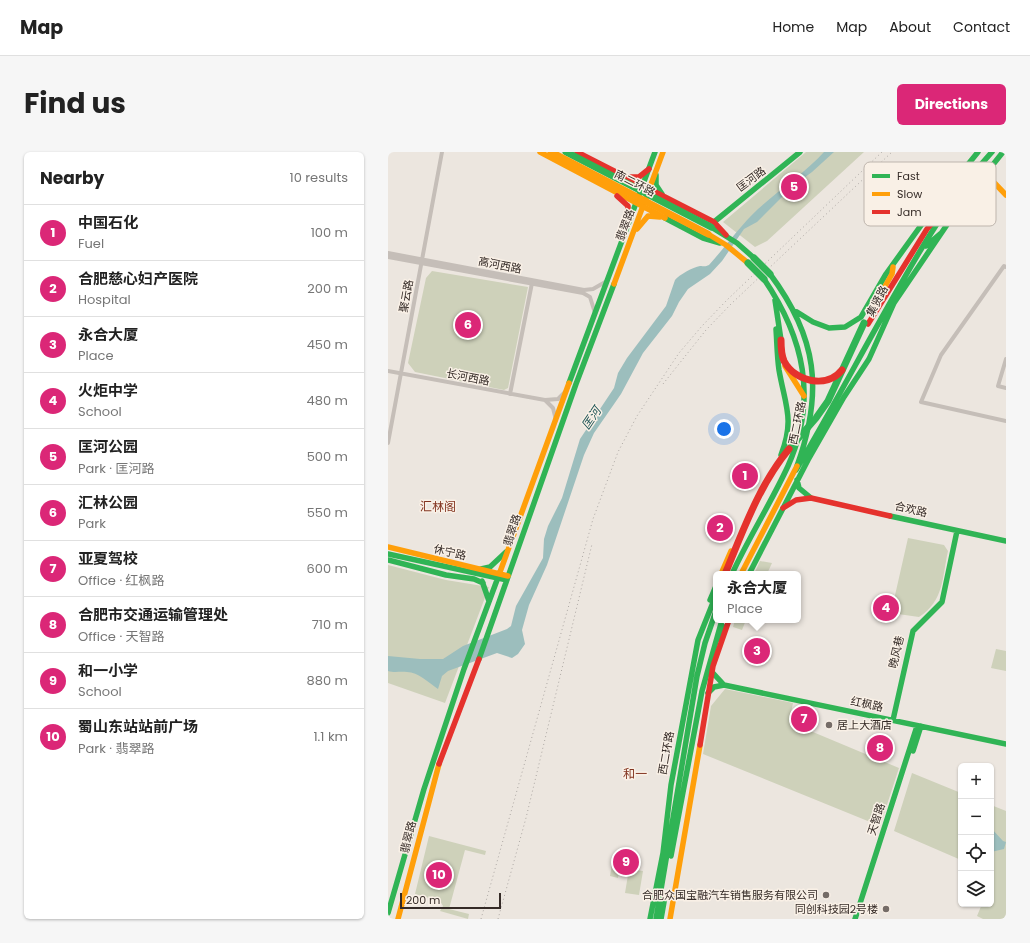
<!DOCTYPE html>
<html lang="en">
<head>
<meta charset="utf-8">
<style>
  body { margin:0; font-family:Poppins,"Noto Sans SC",sans-serif; background:#f6f6f6; color:#222 }
  .controls { position:absolute; right:12px; bottom:12px; display:grid; overflow:hidden; border-radius:6px; box-shadow:0 1px 3px #0004 }
  .controls button { width:36px; height:36px; display:grid; place-items:center; padding:0; border:0; border-bottom:1px solid #e0e0e0; background:#fff; color:#222; font:20px sans-serif }
  .scale { position:absolute; left:12px; bottom:10px; width:101px; box-sizing:border-box; padding-left:4px; border:2px solid #352b27; border-top:0; font-size:11px; line-height:14px; white-space:nowrap; color:#352b27; -webkit-text-stroke:3px #f9f0e6; paint-order:stroke }
  .you { position:absolute; left:336px; top:277px; width:14px; height:14px; margin:-10px; border:3px solid #fff; border-radius:50%; background:#1a73e8; box-shadow:0 0 0 6px #1a73e833 }
  .badge { display:grid; place-items:center; width:26px; height:26px; border-radius:50%; background:#db2777; color:#fff; font-size:13px; font-weight:700 }
  .pin { position:absolute; translate:-50% -50%; border:2px solid #fff; box-shadow:0 1px 4px #0006 }
  .popup { position:absolute; left:325px; top:419px; width:88px; height:52px; box-sizing:border-box; display:grid; place-content:center; border-radius:6px; background:#fff; filter:drop-shadow(0 1px 3px #0005); font-size:13px; white-space:nowrap; color:#767676 }
  .popup b { font-size:15px; color:#222 }
  .popup::after { content:''; position:absolute; left:50%; top:100%; margin-left:-8px; border:8px solid transparent; border-top-color:#fff }
  .list { margin:0; padding:0; list-style:none }
  h2 { display:flex; justify-content:space-between; align-items:center; height:52px; margin:0; padding:0 16px; font-size:17px }
  h2 small { font-size:13px; font-weight:400; color:#767676 }
  .list li { display:grid; grid-template-columns:26px 1fr auto; gap:12px; align-items:center; box-sizing:border-box; height:56px; padding:0 16px; border-top:1px solid #e0e0e0 }
  .list b { display:block; font-size:15px; white-space:nowrap }
  .list p { margin:0; font-size:13px; white-space:nowrap; color:#767676 }
  .list em { font-size:13px; font-style:normal; color:#767676 }
  .icon { flex:none; width:22px; height:22px; fill:none; stroke:currentColor; stroke-width:2; stroke-linecap:round; stroke-linejoin:round }
  .map { position:relative; flex:none; width:618px; height:767px; overflow:hidden; border-radius:6px }
  header { display:flex; align-items:center; gap:24px; box-sizing:border-box; height:56px; padding:0 20px; background:#fff; border-bottom:1px solid #e0e0e0 }
  header strong { font-size:19px }
  nav { display:flex; gap:22px; margin-inline-start:auto; font-size:14px }
  .intro { display:flex; align-items:center; justify-content:space-between; box-sizing:border-box; height:96px; padding:0 24px }
  h1 { margin:0; font-size:28px }
  .button { padding:10px 18px; border-radius:6px; background:#db2777; color:#fff; font-size:14px; font-weight:700 }
  main { display:flex; gap:24px; padding:0 24px }
  aside { flex:1; background:#fff; border-radius:6px; box-shadow:0 1px 3px #0004 }
  .map>svg:first-child { display:block }
  .green { fill:#ced1ba }
  .water { fill:#9cbebd }
  .lines { fill:none; stroke-linecap:round; stroke-linejoin:round }
  .street { stroke:#c5beb8; stroke-width:4 }
  .fast { stroke:#30b455; stroke-width:5.5 }
  .slow { stroke:#ff9f0a; stroke-width:5.5 }
  .jam { stroke:#e5322d; stroke-width:5.5 }
  .rail { stroke:#aca7a3; stroke-width:1; stroke-dasharray:1 3; stroke-linecap:butt }
  .fast-bridge { stroke:#30b455; stroke-width:7 }
  .slow-bridge { stroke:#ff9f0a; stroke-width:7 }
  .jam-bridge { stroke:#e5322d; stroke-width:7 }
  .poi-dot { fill:#756c67; stroke:#f9f0e6; stroke-width:1.5 }
  .labels { text-anchor:middle; dominant-baseline:central; stroke-width:3; stroke-linejoin:round; paint-order:stroke }
  .street-label { font-size:11px; fill:#352b27; stroke:#f9f0e6 }
  .poi-label { font-size:11px; fill:#352b27; stroke:#f9f0e6; text-anchor:end }
  .water-label { font-size:12px; font-style:italic; fill:#1d5456; stroke:#f9f0e6 }
  .neighbourhood-label { font-size:12px; fill:#833521; stroke:#f9f0e6 }
  .key { fill:#f9f0e6; stroke:#beb5ad; stroke-width:1 }
  .key-label { font-size:11px; fill:#352b27 }
</style>
</head>
<body>
<header>
<strong>Map</strong>
<nav><a>Home</a><a>Map</a><a>About</a><a>Contact</a></nav>
</header>
<div class="intro"><h1>Find us</h1><a class="button">Directions</a></div>
<main>
<aside>
<h2>Nearby<small>10 results</small></h2>
<ul class="list">
<li><span class="badge">1</span><div><b>中国石化</b><p>Fuel</p></div><em>100 m</em></li>
<li><span class="badge">2</span><div><b>合肥慈心妇产医院</b><p>Hospital</p></div><em>200 m</em></li>
<li><span class="badge">3</span><div><b>永合大厦</b><p>Place</p></div><em>450 m</em></li>
<li><span class="badge">4</span><div><b>火炬中学</b><p>School</p></div><em>480 m</em></li>
<li><span class="badge">5</span><div><b>匡河公园</b><p>Park · 匡河路</p></div><em>500 m</em></li>
<li><span class="badge">6</span><div><b>汇林公园</b><p>Park</p></div><em>550 m</em></li>
<li><span class="badge">7</span><div><b>亚夏驾校</b><p>Office · 红枫路</p></div><em>600 m</em></li>
<li><span class="badge">8</span><div><b>合肥市交通运输管理处</b><p>Office · 天智路</p></div><em>710 m</em></li>
<li><span class="badge">9</span><div><b>和一小学</b><p>School</p></div><em>880 m</em></li>
<li><span class="badge">10</span><div><b>蜀山东站站前广场</b><p>Park · 翡翠路</p></div><em>1.1 km</em></li>
</ul>
</aside>
<div class="map">
<svg width="618" height="767" viewBox="0 0 618 767">
  <rect width="100%" height="100%" fill="#ece6df"/>
  <path class="green" d="M418,0H476L379,89L367,95L335,70Z
    M44,119L140,135L120,236L116,238L27,220L20,211L38,126Z
    M520,386L556,393L560,399C554,426 556,449 531,465L503,461Z
    M372,409L384,411L379,422H366Z
    M0,413L58,428L101,435L57,551L0,531Z
    M347,468H358L354,478L345,475Z
    M608,497L618,499V519L603,516Z
    M337,537L405,551L401,570L511,616L492,674L315,602L323,554Z
    M524,621L573,641V708L506,679Z
    M603,653L618,659V767H595L589,764L594,752H603V727L605,722L603,721Z
    M41,684L98,699L97,703L77,698L61,757L81,762L80,767L52,759L55,754L52,749L27,742Z
    M224,711L232,712L230,726L222,724Z
    M241,717L255,719L251,743L237,741Z"/>
  <path class="water" d="M436,0H446L424,20L405,34L369,70L356,77L334,109L322,122L300,137L291,150L284,164L255,201L233,242L206,281L196,303L159,413L141,453L134,478L137,492L130,502L124,506L109,501L60,519L54,524L50,537C41,531 30,520 19,520C12,519 7,521 0,519V504L32,507H55L75,494L119,477L123,474L128,454L155,406L156,387L160,374L174,346L192,287L226,236L230,221L239,206L278,154L287,128C291,123 305,115 312,114C316,114 317,115 321,113C338,94 352,74 370,57C392,37 417,21 436,0Z
    M603,676L615,689L618,690L616,697L603,700Z"/>
  <g class="lines">
    <path class="street" d="M0,101L196,138L205,137L219,129
      M0,105L195,141L202,145L207,161
      M618,115L616,114L553,203L533,250L618,269
      M618,207L610,234L618,236
      M0,219L157,248
      M122,242L144,131
      M168,268L165,256L157,248L170,247L177,240
      M0,291L54,0"/>
    <path class="fast" d="M268,23V33L274,42
      M277,66L315,86L332,91
      M326,70L412,0
      M323,75L349,91L366,106
      M538,94L552,82
      M382,122C429,185 436,239 409,314
      M387,148L393,188
      M409,160L425,170L441,176L457,175L473,165L498,122L552,47L590,0
      M388,177C389,191 389,204 391,218C397,253 407,267 393,303
      M181,231L267,0
      M408,318C445,256 478,192 514,130C540,84 568,39 604,0
      M409,328L411,336L423,346
      M502,364L618,389
      M0,402L119,428
      M0,408L58,423L86,427L95,431
      M93,417L102,415L118,400
      M344,422C361,385 383,351 400,314C430,247 416,186 376,127
      M361,422L420,308L456,245L481,207L506,151L571,55L615,0
      M94,429L101,449
      M322,448L328,434
      M333,488L336,475
      M91,507L188,232L226,132
      M324,520L336,533
      M320,541L326,535L336,533L618,592
      M505,568L525,479L554,450L569,379
      M525,599L533,574
      M283,704L314,539L334,468
      M0,761L36,637L76,517L112,420
      M262,767L275,701L283,633L310,488L328,443
      M268,767L309,524L317,491L328,459
      M273,767L276,750
      M467,767L529,574"/>
    <path class="slow" d="M152,0L277,66
      M597,21L618,43
      M249,77L260,64L272,65
      M320,82L338,93L360,111
      M226,132L275,0
      M487,152L504,122L505,115
      M397,214L416,244
      M0,395L120,424
      M112,420L181,231
      M333,422L343,399
      M353,422L409,314
      M10,767L51,612
      M282,767L312,593"/>
    <path class="jam" d="M189,0L326,70L338,83
      M239,25H251L261,17
      M229,44L240,54V70
      M480,172L539,77L551,63
      M395,356L408,348L423,346L502,364
      M312,593L325,514L341,468
      M51,612L91,507"/>
    <path class="rail" d="M275,232L318,178L343,152L504,0
      M93,767L205,367L230,300L249,264L291,201L314,174L339,148L494,0
      M110,767L138,666L204,392"/>
    <path class="fast-bridge" d="M178,0L323,75
      M366,106L382,122
      M360,111L376,127
      M401,297L428,266L440,249L476,171"/>
    <path class="slow-bridge" d="M163,0L320,82"/>
    <path class="jam-bridge" d="M393,188C393,196 393,202 396,209C407,230 439,237 454,218
      M337,422C355,379 371,333 401,297"/>
  </g>
  <g class="poi-dot">
    <circle cx="441" cy="573" r="4"/>
    <circle cx="438" cy="743" r="4"/>
    <circle cx="498" cy="757" r="4"/>
  </g>
  <g class="labels">
    <g class="street-label">
      <text transform="translate(363 27) rotate(-37)">匡河路</text>
      <text transform="translate(247 31) rotate(27)">南二环路</text>
      <text transform="translate(237 73) rotate(-70)">翡翠路</text>
      <text transform="translate(112 113) rotate(11)">高河西路</text>
      <text transform="translate(18 144) rotate(-80)">聚云路</text>
      <text transform="translate(489 149) rotate(-62)">集贤路</text>
      <text transform="translate(80 225) rotate(11)">长河西路</text>
      <text transform="translate(409 271) rotate(-78)">西二环路</text>
      <text transform="translate(523 357) rotate(13)">合欢路</text>
      <text transform="translate(124 378) rotate(-72)">翡翠路</text>
      <text transform="translate(62 400) rotate(13)">休宁路</text>
      <text transform="translate(508 500) rotate(-77)">晚风巷</text>
      <text transform="translate(479 552) rotate(12)">红枫路</text>
      <text transform="translate(278 601) rotate(-80)">西二环路</text>
      <text transform="translate(488 667) rotate(-72)">天智路</text>
      <text transform="translate(20 685) rotate(-76)">翡翠路</text>
    </g>
    <g class="poi-label">
      <text x="449" y="573" text-anchor="start">居上大酒店</text>
      <text x="430" y="743">合肥众国宝融汽车销售服务有限公司</text>
      <text x="490" y="757">同创科技园2号楼</text>
    </g>
    <g class="water-label">
      <text transform="translate(203 266) rotate(-56)">匡河</text>
    </g>
    <g class="neighbourhood-label">
      <text x="50" y="354">汇林阁</text>
      <text x="247" y="621">和一</text>
    </g>
  </g>
  <rect x="476" y="10" width="132" height="64" rx="6" class="key"/>
  <rect x="484" y="22" width="18" height="4" fill="#30b455"/>
  <rect x="484" y="40" width="18" height="4" fill="#ff9f0a"/>
  <rect x="484" y="58" width="18" height="4" fill="#e5322d"/>
  <g class="key-label">
    <text x="509" y="28">Fast</text>
    <text x="509" y="46">Slow</text>
    <text x="509" y="64">Jam</text>
  </g>
</svg>
<div class="controls">
<button>+</button>
<button>−</button>
<button><svg class="icon" aria-label="locate" viewBox="0 0 24 24"><circle cx="12" cy="12" r="6"/><path d="M12 2v4M12 18v4M2 12h4M18 12h4"/></svg></button>
<button><svg class="icon" aria-label="layers" viewBox="0 0 24 24"><path d="M12 4l9 5-9 5-9-5zM3 14l9 5 9-5"/></svg></button>
</div>
<div class="scale">200 m</div>
<div class="you"></div>
<div class="pin badge" style="left:357px;top:324px">1</div>
<div class="pin badge" style="left:332px;top:376px">2</div>
<div class="pin badge" style="left:369px;top:499px">3</div>
<div class="popup"><b>永合大厦</b>Place</div>
<div class="pin badge" style="left:498px;top:456px">4</div>
<div class="pin badge" style="left:406px;top:35px">5</div>
<div class="pin badge" style="left:80px;top:173px">6</div>
<div class="pin badge" style="left:416px;top:567px">7</div>
<div class="pin badge" style="left:492px;top:596px">8</div>
<div class="pin badge" style="left:238px;top:710px">9</div>
<div class="pin badge" style="left:51px;top:723px">10</div>
</div>
</main>
</body>
</html>
